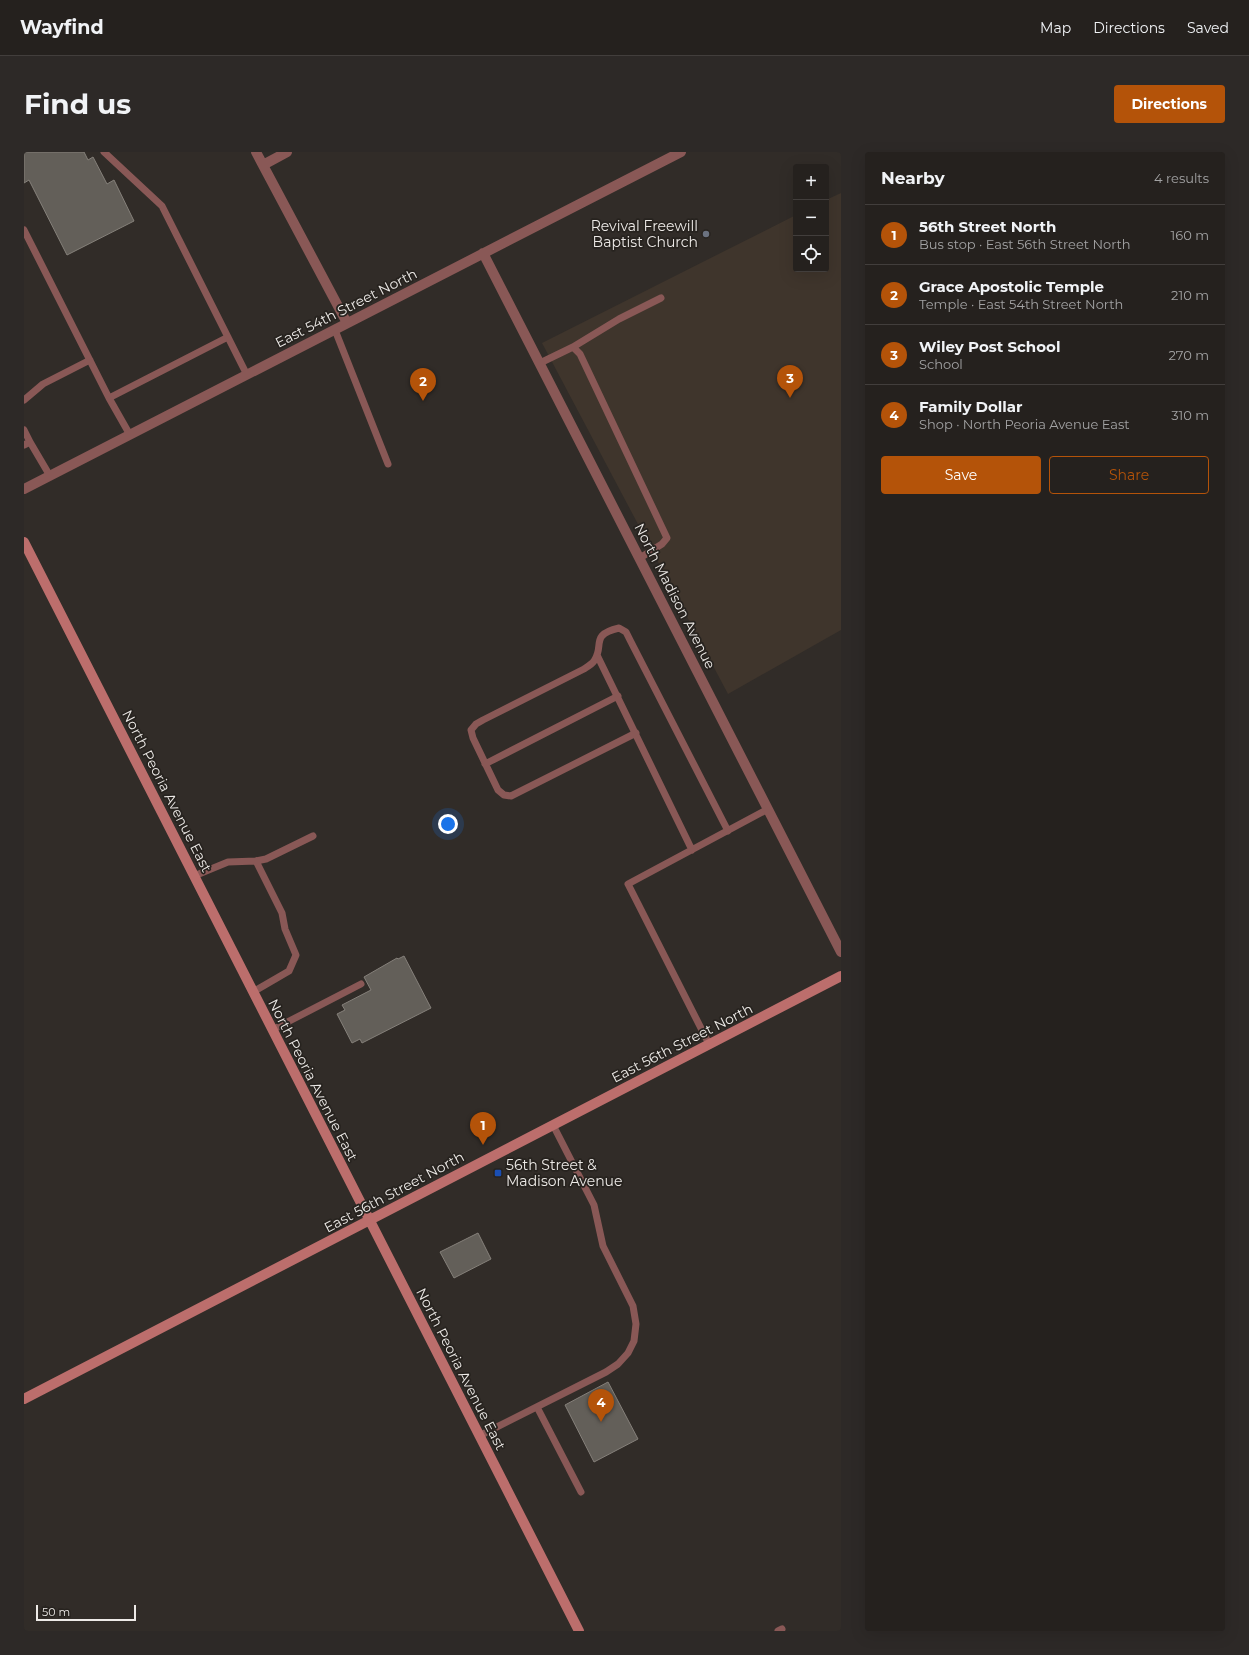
<!DOCTYPE html>
<html lang="en">
<head>
<meta charset="utf-8">
<style>
  body { margin:0; font-family:Montserrat,sans-serif; background:#2d2927; color:#f1f3f6 }
  .controls { position:absolute; right:12px; top:12px; display:grid; overflow:hidden; border-radius:4px; box-shadow:0 4px 16px #0002 }
  .controls button { width:36px; height:36px; display:grid; place-items:center; padding:0; border:0; border-bottom:1px solid #423e3c; background:#25211e; color:#f1f3f6; font:20px sans-serif }
  .scale { position:absolute; left:12px; bottom:10px; width:100px; box-sizing:border-box; padding-left:4px; border:2px solid #edeae7; border-top:0; font-size:11px; line-height:14px; white-space:nowrap; color:#edeae7; -webkit-text-stroke:3px #27231f; paint-order:stroke }
  .you { position:absolute; left:424px; top:672px; width:14px; height:14px; margin:-10px; border:3px solid #fff; border-radius:50%; background:#1a73e8; box-shadow:0 0 0 6px #1a73e833 }
  .badge { display:grid; place-items:center; width:26px; height:26px; border-radius:50%; background:#b45309; color:#fff; font-size:13px; font-weight:700 }
  .pin { position:absolute; translate:-50% -33px; filter:drop-shadow(0 1px 2px #0008) }
  .pin::after { content:''; position:absolute; top:21px; width:14px; height:12px; background:inherit; clip-path:polygon(0 0,100% 0,50% 100%) }
  .list { margin:0; padding:0; list-style:none }
  h2 { display:flex; justify-content:space-between; align-items:center; height:52px; margin:0; padding:0 16px; font-size:17px }
  h2 small { font-size:13px; font-weight:400; color:#a3a3a4 }
  .list li { display:grid; grid-template-columns:26px 1fr auto; gap:12px; align-items:center; box-sizing:border-box; height:60px; padding:0 16px; border-top:1px solid #423e3c }
  .list b { display:block; font-size:15px; white-space:nowrap }
  .list p { margin:0; font-size:13px; white-space:nowrap; color:#a3a3a4 }
  .list em { font-size:13px; font-style:normal; color:#a3a3a4 }
  .actions { display:flex; gap:8px; padding:12px 16px }
  .actions a { flex:1; padding:9px 0; border:1px solid #b45309; border-radius:4px; text-align:center; font-size:14px; color:#b45309 }
  .actions .main { background:#b45309; color:#fff }
  .icon { flex:none; width:22px; height:22px; fill:none; stroke:currentColor; stroke-width:2; stroke-linecap:round; stroke-linejoin:round }
  .map { position:relative; flex:none; width:817px; height:1479px; overflow:hidden; border-radius:4px }
  header { display:flex; align-items:center; gap:24px; box-sizing:border-box; height:56px; padding:0 20px; background:#25211e; border-bottom:1px solid #423e3c }
  header strong { font-size:19px }
  nav { display:flex; gap:22px; margin-inline-start:auto; font-size:14px }
  .intro { display:flex; align-items:center; justify-content:space-between; box-sizing:border-box; height:96px; padding:0 24px }
  h1 { margin:0; font-size:28px }
  .button { padding:10px 18px; border-radius:4px; background:#b45309; color:#fff; font-size:14px; font-weight:700 }
  main { display:flex; gap:24px; padding:0 24px }
  aside { flex:1; background:#25211e; border-radius:4px; box-shadow:0 4px 16px #0002 }
  .map>svg:first-child { display:block }
  .built { fill:#3f352c }
  .building { fill:#635f59; stroke:#85807a }
  .lines { fill:none; stroke-linecap:round; stroke-linejoin:round }
  .lane { stroke:#895856; stroke-width:7 }
  .street { stroke:#895856; stroke-width:10 }
  .secondary { stroke:#bc6e6c; stroke-width:10 }
  .worship-dot { fill:#6b7280; stroke:#27231f; stroke-width:1.5 }
  .transit-dot { fill:#1a4fb4; stroke:#27231f; stroke-width:1.5 }
  .labels { text-anchor:middle; dominant-baseline:central; stroke-width:3.5; stroke-linejoin:round; paint-order:stroke }
  .poi-label { font-size:14px; fill:#edeae7; stroke:#27231f; text-anchor:end }
  .street-label { font-size:14px; fill:#edeae7; stroke:#27231f }
</style>
</head>
<body>
<header>
<strong>Wayfind</strong>
<nav><a>Map</a><a>Directions</a><a>Saved</a></nav>
</header>
<div class="intro"><h1>Find us</h1><a class="button">Directions</a></div>
<main>
<div class="map">
<svg width="817" height="1479" viewBox="0 0 817 1479">
  <rect width="100%" height="100%" fill="#312c28"/>
  <path class="built" d="M817,41V478L704,542L518,191L772,63V117H802V48Z"/>
  <path class="building" d="M0,0H60L64,8L69,5L83,32L90,28L110,69L43,103L5,28L0,31Z
    M380,804L407,856L338,891L336,887L328,891L313,862L321,858L318,853L347,838L340,825L373,806L374,807Z
    M454,1081L467,1107L430,1126L416,1100Z
    M584,1230L614,1287L570,1310L541,1253Z"/>
  <g class="lines">
    <path class="lane" d="M80,0L138,54L223,223
      M0,78L85,246
      M311,178L364,312
      M549,195L595,167L637,146
      M516,211L549,195L556,202L643,386L638,392L616,406
      M0,248L19,232L66,208
      M0,278L6,290
      M106,283L85,246L204,185
      M0,293L6,290L26,324
      M573,503L668,698
      M612,581L487,644L480,643L474,638L449,586L447,578L452,572L459,568L560,517C563,515 568,512 570,509C581,494 565,483 595,476L602,480L606,488L704,679
      M461,612L594,544
      M170,724L204,710L232,709L242,707L289,684
      M229,840L265,819L272,803L261,777L258,761L232,709
      M248,878L337,832
      M685,892L604,732L744,657
      M513,1255L557,1340
      M455,1284L582,1220L594,1212L604,1201L610,1189L612,1172L609,1154L579,1094L570,1053L529,973
      M754,1479L758,1477"/>
    <path class="street" d="M232,0L323,171
      M239,13L263,0
      M459,101L817,800
      M0,337L657,0"/>
    <path class="secondary" d="M0,390L555,1479
      M0,1247L817,824"/>
  </g>
  <circle class="worship-dot" cx="682" cy="82" r="4"/>
  <rect class="transit-dot" x="470" y="1017" width="8" height="8" rx="2"/>
  <g class="labels">
    <g class="poi-label">
      <text x="674" y="74">Revival Freewill<tspan x="674" dy="16">Baptist Church</tspan></text>
      <text x="482" y="1013" text-anchor="start">56th Street &amp;<tspan x="482" dy="16">Madison Avenue</tspan></text>
    </g>
    <g class="street-label">
      <text transform="translate(322 156) rotate(-27)">East 54th Street North</text>
      <text transform="translate(651 444) rotate(63)">North Madison Avenue</text>
      <text transform="translate(143 639) rotate(63)">North Peoria Avenue East</text>
      <text transform="translate(658 891) rotate(-27)">East 56th Street North</text>
      <text transform="translate(289 928) rotate(63)">North Peoria Avenue East</text>
      <text transform="translate(370 1040) rotate(-28)">East 56th Street North</text>
      <text transform="translate(437 1217) rotate(63)">North Peoria Avenue East</text>
    </g>
  </g>
</svg>
<div class="controls">
<button>+</button>
<button>−</button>
<button><svg class="icon" aria-label="locate" viewBox="0 0 24 24"><circle cx="12" cy="12" r="6"/><path d="M12 2v4M12 18v4M2 12h4M18 12h4"/></svg></button>
</div>
<div class="scale">50 m</div>
<div class="you"></div>
<div class="pin badge" style="left:459px;top:993px">1</div>
<div class="pin badge" style="left:399px;top:249px">2</div>
<div class="pin badge" style="left:766px;top:246px">3</div>
<div class="pin badge" style="left:577px;top:1270px">4</div>
</div>
<aside>
<h2>Nearby<small>4 results</small></h2>
<ul class="list">
<li><span class="badge">1</span><div><b>56th Street North</b><p>Bus stop · East 56th Street North</p></div><em>160 m</em></li>
<li><span class="badge">2</span><div><b>Grace Apostolic Temple</b><p>Temple · East 54th Street North</p></div><em>210 m</em></li>
<li><span class="badge">3</span><div><b>Wiley Post School</b><p>School</p></div><em>270 m</em></li>
<li><span class="badge">4</span><div><b>Family Dollar</b><p>Shop · North Peoria Avenue East</p></div><em>310 m</em></li>
</ul>
<div class="actions"><a class="main">Save</a><a>Share</a></div>
</aside>
</main>
</body>
</html>
